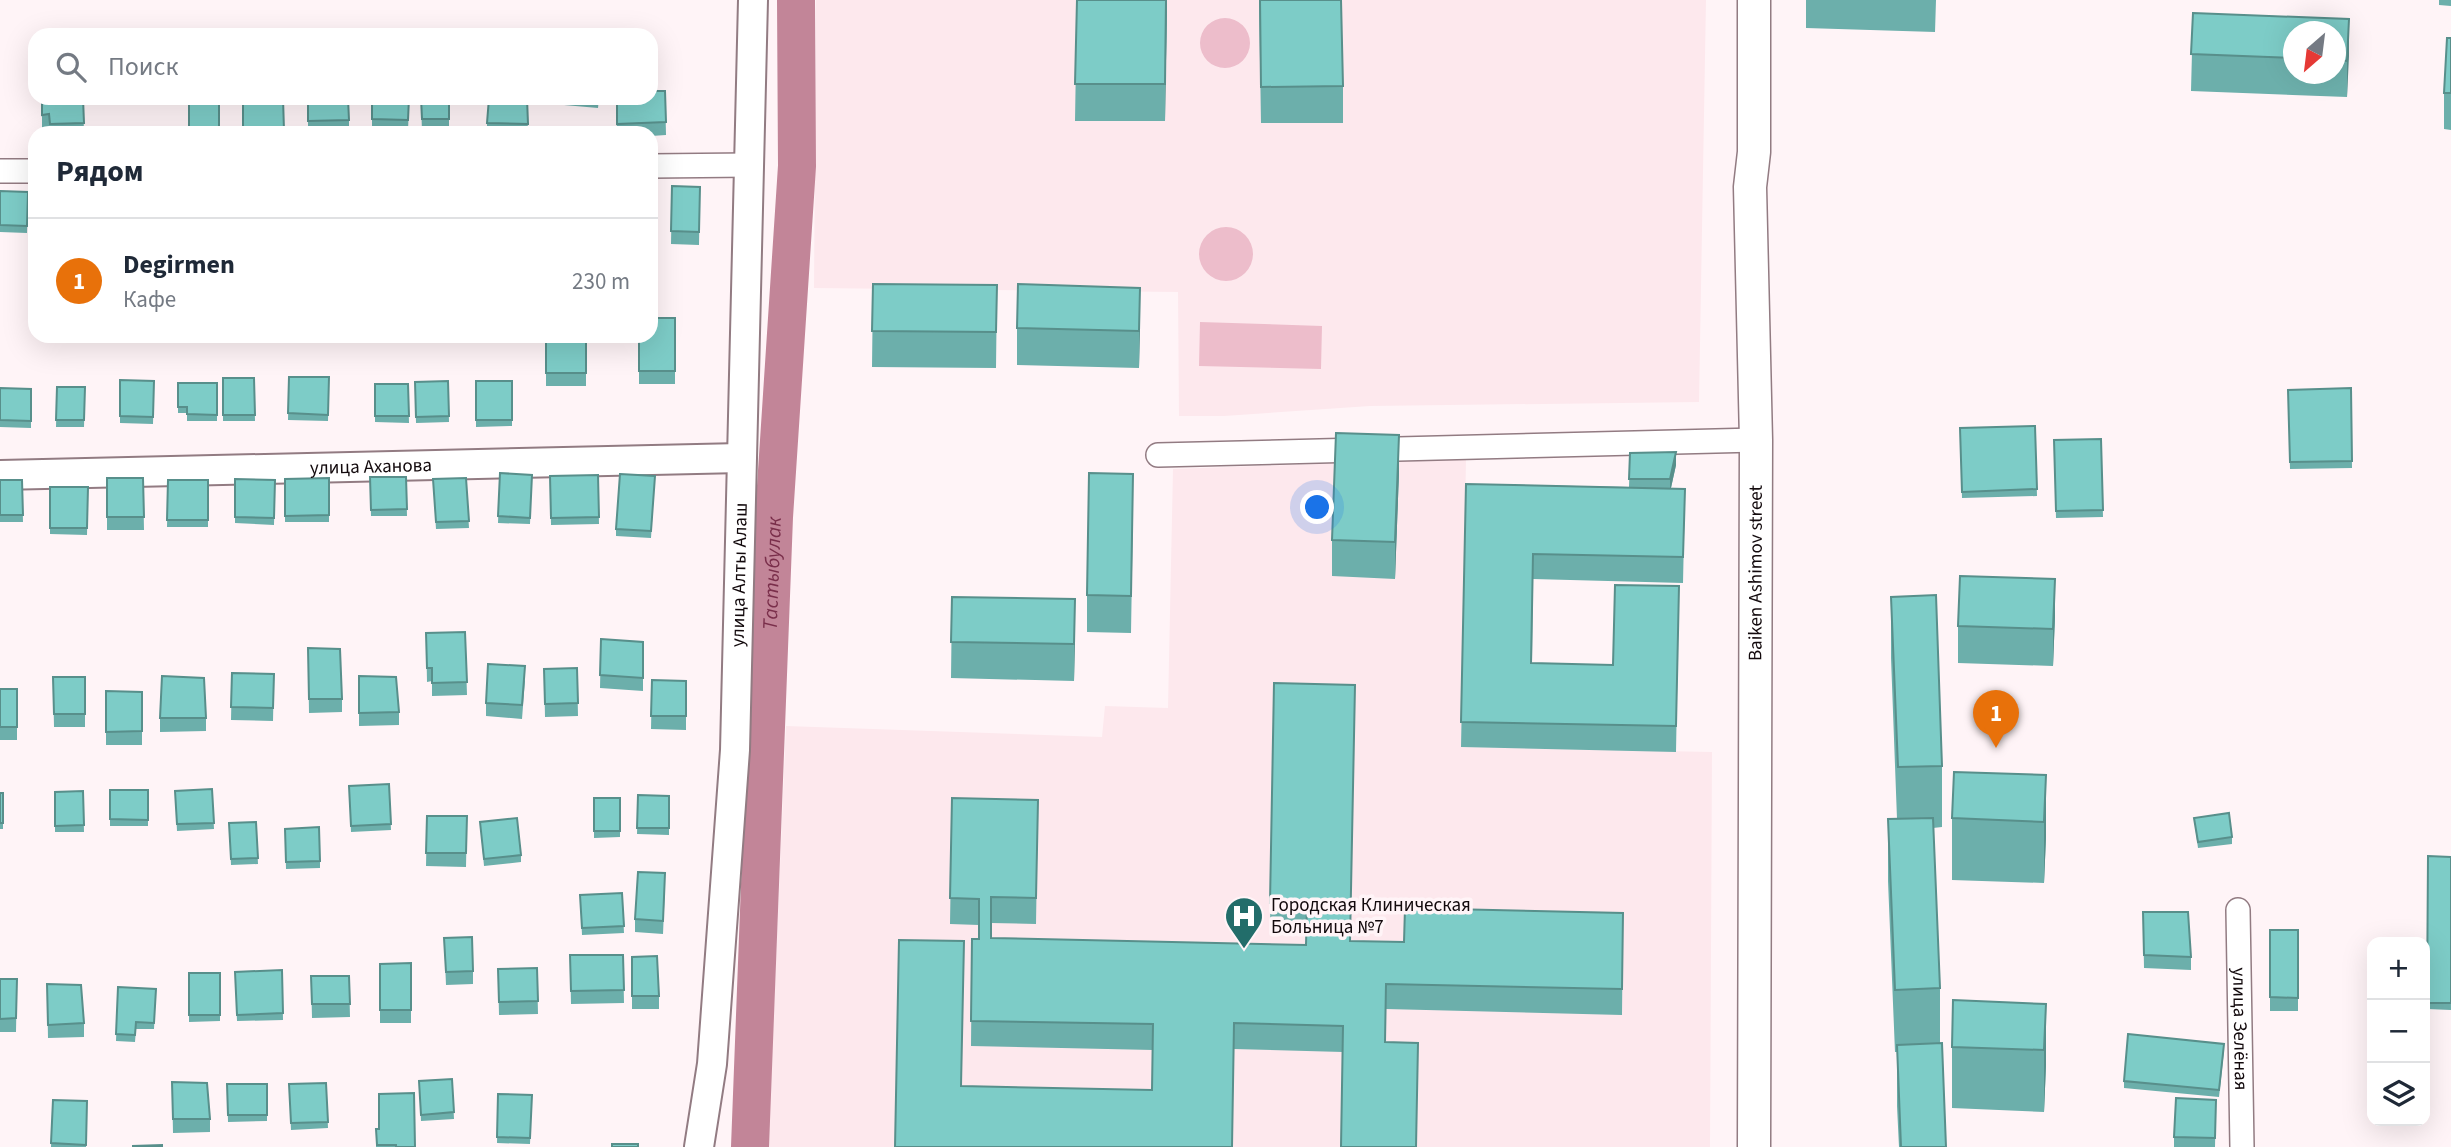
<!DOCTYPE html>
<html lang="ru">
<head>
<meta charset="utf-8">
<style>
  body { margin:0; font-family:"Source Sans 3",sans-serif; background:#f6f6f7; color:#1f2937 }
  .controls { position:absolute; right:21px; bottom:21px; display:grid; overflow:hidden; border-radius:14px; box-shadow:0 7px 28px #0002 }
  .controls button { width:63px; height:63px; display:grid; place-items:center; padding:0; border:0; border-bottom:2px solid #e0e1e3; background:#fff; color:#1f2937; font:35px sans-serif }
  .compass { position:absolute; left:2283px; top:21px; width:63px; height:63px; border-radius:50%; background:#fff; box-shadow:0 7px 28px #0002; rotate:208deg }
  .you { position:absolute; left:1318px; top:508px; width:24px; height:24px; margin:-18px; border:5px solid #fff; border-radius:50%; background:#1a73e8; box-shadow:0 0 0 10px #1a73e833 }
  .badge { display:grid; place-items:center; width:46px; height:46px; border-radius:50%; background:#b45309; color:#fff; font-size:23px; font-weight:700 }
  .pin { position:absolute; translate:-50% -58px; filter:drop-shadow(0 2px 4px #0008) }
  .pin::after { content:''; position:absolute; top:37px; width:24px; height:21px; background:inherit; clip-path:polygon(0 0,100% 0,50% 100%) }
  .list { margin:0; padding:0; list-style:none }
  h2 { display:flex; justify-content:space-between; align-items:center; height:91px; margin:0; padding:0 28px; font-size:30px }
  h2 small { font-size:23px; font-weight:400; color:#747a83 }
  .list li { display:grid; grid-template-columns:46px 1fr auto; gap:21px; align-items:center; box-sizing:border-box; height:126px; padding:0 28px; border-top:2px solid #e0e1e3 }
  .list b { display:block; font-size:26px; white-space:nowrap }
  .list p { margin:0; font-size:23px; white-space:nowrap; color:#747a83 }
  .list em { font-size:23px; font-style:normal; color:#747a83 }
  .icon { flex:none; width:38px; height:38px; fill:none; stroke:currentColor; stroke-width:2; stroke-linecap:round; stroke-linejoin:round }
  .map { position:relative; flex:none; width:2451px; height:1147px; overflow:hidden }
  .search { position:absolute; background:#fff; box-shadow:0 7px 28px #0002; left:28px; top:28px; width:630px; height:77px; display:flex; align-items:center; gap:18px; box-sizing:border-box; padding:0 24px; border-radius:21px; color:#747a83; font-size:26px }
  .panel { position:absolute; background:#fff; box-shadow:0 7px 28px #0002; left:28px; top:126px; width:630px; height:217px; border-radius:21px }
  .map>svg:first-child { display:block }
  .built { fill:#fde8ed }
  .green { fill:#edbdcb }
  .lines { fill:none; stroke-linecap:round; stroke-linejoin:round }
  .river { stroke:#c28598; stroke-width:38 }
  .minor-casing { stroke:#927b82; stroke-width:26 }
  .tertiary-casing { stroke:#927b82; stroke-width:32 }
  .secondary-casing { stroke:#927b82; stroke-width:35 }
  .minor { stroke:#fff; stroke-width:23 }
  .tertiary { stroke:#fff; stroke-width:28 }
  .secondary { stroke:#fff; stroke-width:32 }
  .wall { fill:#6cafab; fill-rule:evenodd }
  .shaded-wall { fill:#588f8b }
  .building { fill:#7dccc7; stroke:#588f8b; stroke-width:2 }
  .labels { text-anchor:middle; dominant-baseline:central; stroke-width:7; stroke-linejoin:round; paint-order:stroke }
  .street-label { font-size:19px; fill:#12090c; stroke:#fff4f7 }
  .poi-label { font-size:19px; fill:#12090c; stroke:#fff4f7; text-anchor:start }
  .water-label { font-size:21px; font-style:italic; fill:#7a2f4b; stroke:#fff4f7 }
</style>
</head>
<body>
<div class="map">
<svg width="2451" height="1147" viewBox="0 0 2451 1147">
  <rect width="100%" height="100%" fill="#fff4f7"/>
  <path class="built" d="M816,0H1706L1699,402L1370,406L1224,416H1179L1178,292L814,288Z
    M1466,459L1461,747L1712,752L1710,1147H768L786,726L1102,737L1105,706L1168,708L1173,469Z"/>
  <path class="green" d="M1200 43a25 25 0 1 1 50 0a25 25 0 1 1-50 0Z
    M1199 254a27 27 0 1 1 54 0a27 27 0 1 1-54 0Z
    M1200,322L1322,326L1321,369L1199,366Z"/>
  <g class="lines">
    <path class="river" id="s1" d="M750,1147L774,517L797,166L796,0"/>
    <defs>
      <g id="minor">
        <path d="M651,166L750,165"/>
        <path d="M0,171H35"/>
        <path d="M1158,455L1756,440"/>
        <path id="s2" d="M2238,910L2242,1147"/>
      </g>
      <g id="tertiary">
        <path id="s3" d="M0,475L741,458"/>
        <path id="s4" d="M699,1147L712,1064L735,750L753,0"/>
      </g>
      <g id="secondary">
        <path id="s5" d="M1754,1147L1756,440L1750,187L1754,152V0"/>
      </g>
    </defs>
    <use href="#minor" class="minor-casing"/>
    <use href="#tertiary" class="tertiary-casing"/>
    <use href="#secondary" class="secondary-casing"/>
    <use href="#minor" class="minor"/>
    <use href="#tertiary" class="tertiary"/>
    <use href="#secondary" class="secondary"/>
  </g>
  <path class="wall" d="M1077,0H1167L1165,121H1075Z
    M1259,0L1343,86V123H1261Z
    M1806,0H1936L1935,32L1806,28Z
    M2439,0H2451V6L2439,5Z
    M2193,13L2349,19L2347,97L2191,91ZM2293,32H2335V74H2293Z
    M2451,38V130L2444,129V93Z
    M665,91L666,135L651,136V133H617L616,98Z
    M48,98H83L84,133H50L49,128H42V101H48Z
    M189,98H219V133H189Z
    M243,98H283L284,133H243Z
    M308,98L349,120V133H308Z
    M372,98H409L408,133L372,132Z
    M421,98H449V132L422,133Z
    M527,98L528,133H487V123Z
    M564,98H599L598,108L564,105Z
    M672,186L700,187L699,245L671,244Z
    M0,191L28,192L27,233L0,232Z
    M873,284L997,285L996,368L872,367Z
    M675,318V384H639V336Z
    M1140,324L1139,368L1017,365V328Z
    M546,342H586V386H546Z
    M289,377H329L328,421L288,420Z
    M223,378H254L255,421H223Z
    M120,380L154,381L153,424L120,423Z
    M448,381L449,422L416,423L415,382Z
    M476,381H512V426L476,427Z
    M178,383H217V421H187V413H178Z
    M375,384H408L409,423L375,422Z
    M57,387H85L84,427H56Z
    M0,388L31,389V428L0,427Z
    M2351,388L2352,468L2290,469L2288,390Z
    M2035,426L2037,496L1962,498L1960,428Z
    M2101,439L2103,517L2056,518L2054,440Z
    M1630,453L1676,465L1671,488L1685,489L1683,583L1533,579L1532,663L1613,665L1679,586L1676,752L1461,747L1466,484L1629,487Z
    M1399,472L1395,579L1332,576V540Z
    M500,473L532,475L530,524L498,523Z
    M598,475L599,524L551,525L550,476Z
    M655,476L651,538L616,536V529Z
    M370,477H406L407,516H371Z
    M107,478H143L144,530H107Z
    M329,478V522H285V479Z
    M466,478L469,528L436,529L433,479Z
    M235,479L275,480L274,525L235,523Z
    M0,480H22L23,522H0Z
    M168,480H208V527H167Z
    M50,487H88L87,535L50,534Z
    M1133,511L1131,633L1087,632V595Z
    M952,597L1075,636L1074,681L951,678Z
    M1891,597L1942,766V827L1933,828L1940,988V1043L1946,1147H1899L1897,1106V1052H1895L1888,881V819H1897L1891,658Z
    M2055,616L2053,666L1958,663V626Z
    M465,632L467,695L432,696V681L427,682L426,633Z
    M601,639L643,642V691L600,688Z
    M308,648L342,699V712L309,713Z
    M577,668L578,716L545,717L544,669Z
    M232,673L274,674L273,721L231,720Z
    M359,676L399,712V725L359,726Z
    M53,677H85V727H54Z
    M525,680L522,719L486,716V703Z
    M652,680L686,681V730L651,729Z
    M1274,683L1350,941L1404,942L1623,913L1622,1015L1386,1009L1343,1052L1234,1049L1232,1147L962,1086L1152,1090L1153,1050L971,1046L972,939H979V925L950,924L952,798L1038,800L1036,924L991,923V938L1306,945V929H1270Z
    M0,689H17V740H0Z
    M106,691L142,692V745H106Z
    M160,718H206V731L160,732Z
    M2046,775V837L2044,883L1952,880V818Z
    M389,784L391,830L351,832L349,786Z
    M212,789L214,829L177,831L175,791Z
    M110,790H148V826H110Z
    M83,791L84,832H55V792Z
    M0,793H3V829H0Z
    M638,795L669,796V835L637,834Z
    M594,798H620V837L594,838Z
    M427,816H467L466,867L426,866Z
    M2194,818L2232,837V844L2198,848Z
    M256,822L258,864L231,865L229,823Z
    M480,822L521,855V862L484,866Z
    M285,829L320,861V868L286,869Z
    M2428,856L2451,857V1010L2427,1009Z
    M665,886L663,934L635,932V919Z
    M622,893L624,933L582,935L580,895Z
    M2143,912L2191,957V970L2144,968Z
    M2270,930H2298V1011H2270Z
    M444,938L473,971V984L446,985Z
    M570,955H623L624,1003L571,1004Z
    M632,957L659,996V1009H632Z
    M411,963V1023H380V964Z
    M537,968L538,1014L499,1015L498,969Z
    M282,970L283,1020L237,1021L235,972Z
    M189,973H220V1021L189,1022Z
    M311,976H349L350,1017L312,1018Z
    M0,979H17L16,1032H0Z
    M47,984L84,1023V1037L48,1038Z
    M118,987L156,989L154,1029H136L135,1042L116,1041Z
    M2046,1004V1065L2044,1112L1952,1108V1047Z
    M2224,1051L2219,1097L2124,1088V1081Z
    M452,1079L454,1119L421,1121L419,1081Z
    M172,1082L210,1119V1132L173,1133Z
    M326,1083L328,1128L291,1130L289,1084Z
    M227,1084H267V1121L228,1122Z
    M498,1094L532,1095L530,1144L497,1143Z
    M53,1100L87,1101L86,1147H51Z
    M2216,1100L2215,1147H2174V1137Z
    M376,1129L415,1147H376Z"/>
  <path class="shaded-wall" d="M1166,0H1167L1165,121V84Z
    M2349,19V56L2347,97V61Z
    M1140,288V324L1139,368V331Z
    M1399,435V472L1395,579V542Z
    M1676,452V465L1670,492V479Z
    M2055,579V616L2053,666V629Z
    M1075,599V636L1074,681V644Z
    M2046,775V837L2044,883V822Z
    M2046,1004V1065L2044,1112V1050Z"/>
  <path class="building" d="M1077,0H1166L1165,84H1075Z
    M1260,0H1341L1343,86L1261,87Z
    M2193,13L2349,19L2347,61L2335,60V32H2293V58L2191,54Z
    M2447,38H2451V93H2444Z
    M651,91H665L666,122L617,124V98H651Z
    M48,98H83L84,123L50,124L49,114L42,115V101H48Z
    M189,98H219V131H189Z
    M243,98H283L284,130L243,131Z
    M308,98H348L349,120L308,121Z
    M372,98H409L408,120L372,119Z
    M421,98H449V119H422Z
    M489,98H527L528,124L487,123Z
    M672,186L700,187L699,232L671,231Z
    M0,191L28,192L27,226L0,225Z
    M873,284L997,285L996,332L872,331Z
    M1018,284L1140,288L1139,331L1017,328Z
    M651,318H675V371H639V336H651Z
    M546,342H586V373H546Z
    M289,377H329L328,415L288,413Z
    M223,378H254L255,415H223Z
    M120,380L154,381L153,417L120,416Z
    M448,381L449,416L416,417L415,382Z
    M476,381H512V420H476Z
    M178,383H217V415L187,414V407H178Z
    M375,384H408L409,416H375Z
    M57,387H85L84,420H56Z
    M0,388L31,389V421L0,420Z
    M2351,388L2352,461L2290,462L2288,390Z
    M2035,426L2037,489L1962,492L1960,428Z
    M1336,433L1399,435L1395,542L1332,540Z
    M2101,439L2103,510L2056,511L2054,440Z
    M1676,452L1670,479H1629L1630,453Z
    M500,473L532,475L530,518L498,516Z
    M1089,473L1133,474L1131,596L1087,595Z
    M620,474L655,476L651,531L616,529Z
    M598,475L599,517L551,518L550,476Z
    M370,477H406L407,509L371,510Z
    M107,478H143L144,517H107Z
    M329,478V515L285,516V479Z
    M466,478L469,521L436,522L433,479Z
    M235,479L275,480L274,518L235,517Z
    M0,480H22L23,515H0Z
    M168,480H208V520H167Z
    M1466,484L1685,489L1683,557L1533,554L1531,663L1613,665L1615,585L1679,586L1676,726L1461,722Z
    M50,487H88L87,528H50Z
    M1960,576L2055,579L2053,629L1958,626Z
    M1936,595L1942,766L1898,767L1891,597Z
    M952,597L1075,599L1074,644L951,642Z
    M465,632L467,682L432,683V668H427L426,633Z
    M601,639L643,642V678L600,675Z
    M308,648L340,649L342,699H309Z
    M488,664L525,666L522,705L486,703Z
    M577,668L578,703L545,704L544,669Z
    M232,673L274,674L273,708L231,707Z
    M162,676L204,678L206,718H160Z
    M359,676L396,677L399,712L359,713Z
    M53,677H85V714H54Z
    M652,680L686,681V716H651Z
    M1274,683L1355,685L1350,941L1404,942L1405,908L1623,913L1622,989L1386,984L1385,1042L1418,1043L1416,1147H1341L1343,1026L1234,1023L1232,1147H895L899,940L964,941L961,1086L1152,1090L1153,1024L971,1021L972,939H979V899L950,898L952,798L1038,800L1036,898L991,897V938L1306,945L1307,904L1270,903Z
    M0,689H17V727H0Z
    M106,691L142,692V731L106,732Z
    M1954,772L2046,775L2044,822L1952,818Z
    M389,784L391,824L351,826L349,786Z
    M212,789L214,823L177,824L175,791Z
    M110,790H148V820L110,819Z
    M83,791L84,825L55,826V792Z
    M0,793H3V823H0Z
    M638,795L669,796V828H637Z
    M594,798H620V831H594Z
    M2229,813L2232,837L2198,842L2194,818Z
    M427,816H467L466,853H426Z
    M517,818L521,855L484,859L480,822Z
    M1933,818L1940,988L1895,990L1888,819Z
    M256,822L258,858L231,859L229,823Z
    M319,827L320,861L286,862L285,829Z
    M2428,856L2451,857V1003H2427Z
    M638,872L665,873L663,921L635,919Z
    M622,893L624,926L582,928L580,895Z
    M2143,912H2188L2191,957L2144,955Z
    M2270,930H2298V998L2270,997Z
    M472,937L473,971L446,972L444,938Z
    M570,955H623L624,990L571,991Z
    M657,956L659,996H632V957Z
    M411,963V1010H380V964Z
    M537,968L538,1001L499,1002L498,969Z
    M282,970L283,1013L237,1015L235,972Z
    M189,973H220V1015H189Z
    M311,976H349L350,1004H312Z
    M0,979H17L16,1018L0,1019Z
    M47,984L81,985L84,1023L48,1025Z
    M118,987L156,989L154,1023L136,1022L135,1035L116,1034Z
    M1953,1000L2046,1004L2044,1050L1952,1047Z
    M2128,1034L2224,1044L2219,1090L2124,1081Z
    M1942,1043L1946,1147H1901L1897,1045Z
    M452,1079L454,1112L421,1115L419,1081Z
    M172,1082L207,1083L210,1119H173Z
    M326,1083L328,1122L291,1123L289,1084Z
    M227,1084H267V1115H228Z
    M414,1093L415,1147H396V1145H377L376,1129H379V1094Z
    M498,1094L532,1095L530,1138L497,1137Z
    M2176,1098L2216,1100L2215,1138L2174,1137Z
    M53,1100L87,1101L86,1145L51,1143Z
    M612,1144H638V1147H612Z
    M162,1145V1147H133V1146Z"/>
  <defs>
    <symbol id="hospital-pin" viewBox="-11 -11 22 30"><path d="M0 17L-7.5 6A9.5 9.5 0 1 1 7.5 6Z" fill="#226d6a" stroke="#fff4f7"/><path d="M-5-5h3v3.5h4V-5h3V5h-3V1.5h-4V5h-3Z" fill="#fff"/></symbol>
  </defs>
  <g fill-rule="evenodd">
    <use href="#hospital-pin" x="1222" y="894" width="44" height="60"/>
  </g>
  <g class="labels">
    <g class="street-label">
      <text stroke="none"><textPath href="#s3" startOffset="371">улица Аханова</textPath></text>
      <text stroke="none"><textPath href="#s5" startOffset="574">Baiken Ashimov street</textPath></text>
      <text stroke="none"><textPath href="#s4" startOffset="574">улица Алты Алаш</textPath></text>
      <text stroke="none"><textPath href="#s2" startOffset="119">улица Зелёная</textPath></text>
    </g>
    <g class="poi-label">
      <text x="1271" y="905">Городская Клиническая<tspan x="1271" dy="22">Больница №7</tspan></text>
    </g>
    <g class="water-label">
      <text stroke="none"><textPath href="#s1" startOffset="574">Тастыбулак</textPath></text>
    </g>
  </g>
</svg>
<div class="controls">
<button>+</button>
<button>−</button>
<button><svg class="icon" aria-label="layers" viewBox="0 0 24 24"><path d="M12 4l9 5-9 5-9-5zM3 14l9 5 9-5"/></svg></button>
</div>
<svg class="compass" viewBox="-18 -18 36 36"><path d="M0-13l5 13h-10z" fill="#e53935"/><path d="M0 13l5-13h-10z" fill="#747a83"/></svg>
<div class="you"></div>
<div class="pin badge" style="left:1996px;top:748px;background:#e8710a">1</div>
<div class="search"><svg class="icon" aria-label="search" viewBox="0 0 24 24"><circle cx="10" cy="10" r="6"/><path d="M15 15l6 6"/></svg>Поиск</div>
<section class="panel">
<h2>Рядом<small></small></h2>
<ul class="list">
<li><span class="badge" style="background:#e8710a">1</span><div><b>Degirmen</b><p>Кафе</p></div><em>230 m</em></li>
</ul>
</section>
</div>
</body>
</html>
